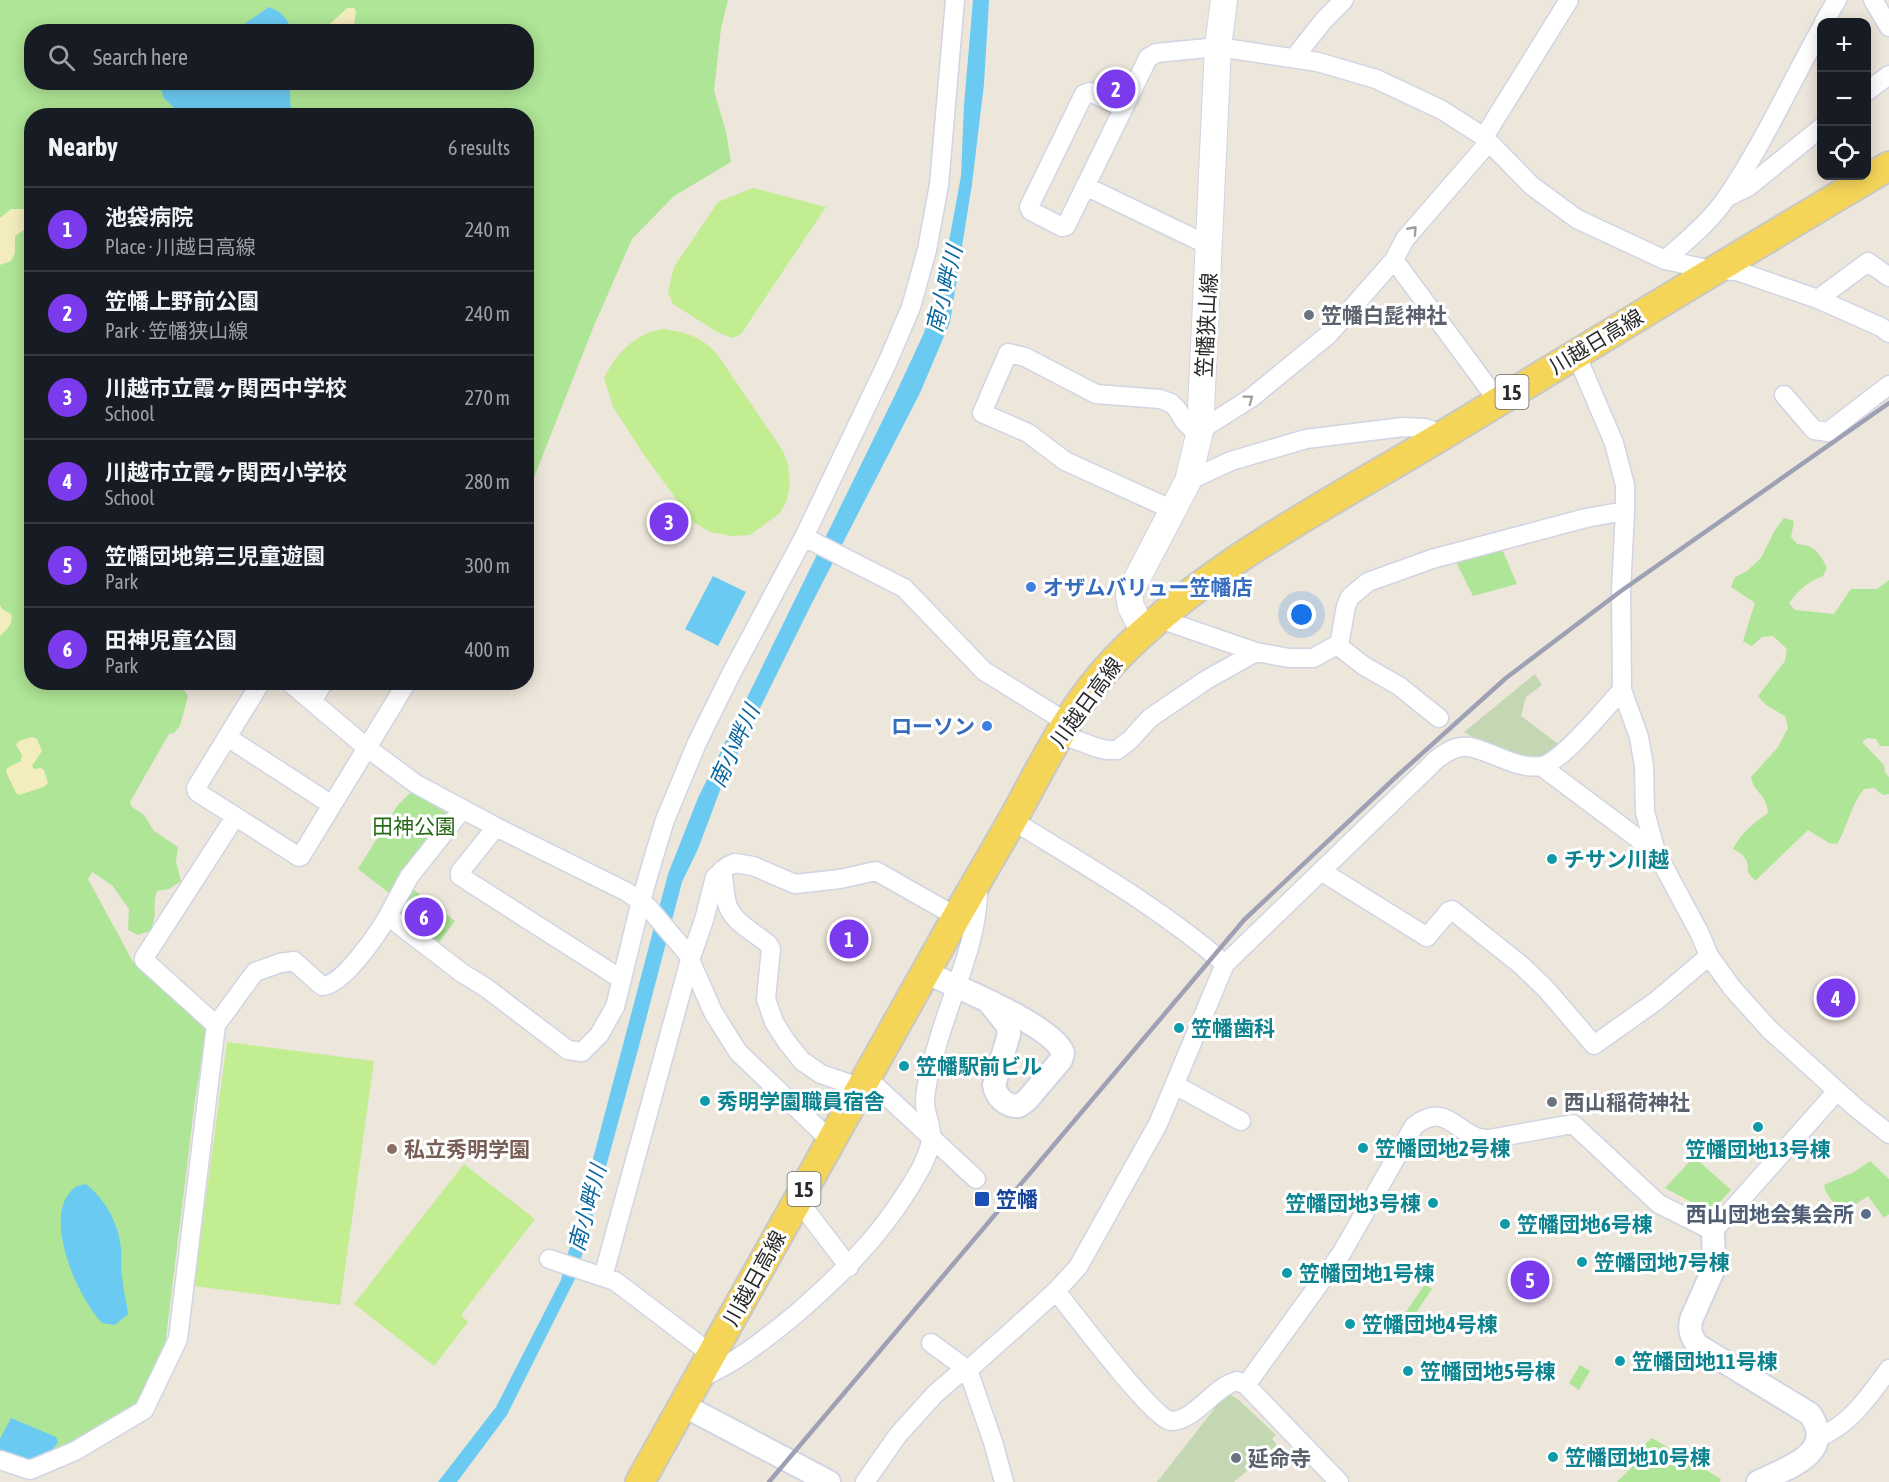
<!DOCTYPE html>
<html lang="en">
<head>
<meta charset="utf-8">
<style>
  body { margin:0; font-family:"Asap Condensed","Noto Sans JP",sans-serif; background:#20242c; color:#f1f3f6 }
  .controls { position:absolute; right:18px; top:18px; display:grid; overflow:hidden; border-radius:12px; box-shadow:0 3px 15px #0003 }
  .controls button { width:54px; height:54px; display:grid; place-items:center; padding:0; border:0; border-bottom:2px solid #363941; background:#171b24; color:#f1f3f6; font:30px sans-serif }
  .you { position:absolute; left:1302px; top:615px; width:21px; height:21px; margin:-15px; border:4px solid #fff; border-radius:50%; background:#1a73e8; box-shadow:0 0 0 9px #1a73e833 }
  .badge { display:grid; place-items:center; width:39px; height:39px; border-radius:50%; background:#7c3aed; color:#fff; font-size:20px; font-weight:700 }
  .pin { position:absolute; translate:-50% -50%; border:3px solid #fff; box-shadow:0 2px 6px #0006 }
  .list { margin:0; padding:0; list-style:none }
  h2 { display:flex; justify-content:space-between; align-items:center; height:78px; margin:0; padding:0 24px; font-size:26px }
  h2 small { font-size:20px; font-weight:400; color:#9ea1a6 }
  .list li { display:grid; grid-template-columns:39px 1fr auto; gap:18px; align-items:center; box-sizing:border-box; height:84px; padding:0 24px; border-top:2px solid #363941 }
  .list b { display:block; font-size:22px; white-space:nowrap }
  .list p { margin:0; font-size:20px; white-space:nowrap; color:#9ea1a6 }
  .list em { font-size:20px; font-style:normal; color:#9ea1a6 }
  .icon { flex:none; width:33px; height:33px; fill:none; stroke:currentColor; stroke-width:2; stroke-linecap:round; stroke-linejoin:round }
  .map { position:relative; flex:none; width:1889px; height:1482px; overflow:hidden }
  .search { position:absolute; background:#171b24; box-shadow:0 3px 15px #0003; left:24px; top:24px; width:510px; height:66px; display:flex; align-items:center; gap:15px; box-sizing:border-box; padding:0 21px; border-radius:24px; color:#9ea1a6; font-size:22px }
  .panel { position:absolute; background:#171b24; box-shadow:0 3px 15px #0003; left:24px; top:108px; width:510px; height:582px; border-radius:24px }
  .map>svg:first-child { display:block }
  .green { fill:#aee596; fill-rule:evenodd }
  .sand { fill:#f3ecbd }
  .cemetery { fill:#c3d7b2 }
  .pitch { fill:#c3ed91 }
  .water { fill:#6bcaf2 }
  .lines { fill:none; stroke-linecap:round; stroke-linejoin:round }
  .minor-casing { stroke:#d1d4e3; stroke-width:21 }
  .tertiary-casing { stroke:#d1d4e3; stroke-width:26 }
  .secondary-casing { stroke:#d1d4e3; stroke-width:28 }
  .primary-casing { stroke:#c8c8c8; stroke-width:32 }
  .minor { stroke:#fff; stroke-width:18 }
  .tertiary { stroke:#fff; stroke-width:22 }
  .secondary { stroke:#fff; stroke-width:26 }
  .primary { stroke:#f5d558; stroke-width:28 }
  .rail { stroke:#9ea1b5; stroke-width:4.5 }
  .oneway { stroke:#9f9f9f }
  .worship-dot { fill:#6b7280; stroke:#fff; stroke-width:2 }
  .shop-dot { fill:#3f7fe0; stroke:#fff; stroke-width:2 }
  .culture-dot { fill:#0f9aa8; stroke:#fff; stroke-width:2 }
  .education-dot { fill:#8d6e63; stroke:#fff; stroke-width:2 }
  .transit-dot { fill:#1a4fb4; stroke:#fff; stroke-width:2 }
  .service-dot { fill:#5c6f8a; stroke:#fff; stroke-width:2 }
  .labels { text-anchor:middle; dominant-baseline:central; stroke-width:6; stroke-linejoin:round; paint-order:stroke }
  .shield { fill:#fff; stroke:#6a6a6a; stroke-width:1.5 }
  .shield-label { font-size:20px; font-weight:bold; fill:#2a2a2a }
  .worship-label { font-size:21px; font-weight:bold; fill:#5b616d; stroke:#fff; text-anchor:start }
  .street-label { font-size:21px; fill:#2a2a2a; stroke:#fff }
  .shop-label { font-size:21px; font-weight:bold; fill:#366cbe; stroke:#fff; text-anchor:start }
  .park-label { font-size:21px; fill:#266a17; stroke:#fff }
  .culture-label { font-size:21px; font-weight:bold; fill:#0d838f; stroke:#fff; text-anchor:start }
  .education-label { font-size:21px; font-weight:bold; fill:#785e54; stroke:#fff; text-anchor:start }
  .transit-label { font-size:21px; font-weight:bold; fill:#164399; stroke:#fff; text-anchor:start }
  .service-label { font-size:21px; font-weight:bold; fill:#4e5e75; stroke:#fff; text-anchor:end }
  .water-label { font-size:22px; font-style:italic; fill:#09679f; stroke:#fff }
</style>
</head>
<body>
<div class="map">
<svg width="1889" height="1482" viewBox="0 0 1889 1482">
  <rect width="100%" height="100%" fill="#ede6db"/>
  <path class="green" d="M0,0H728L721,28L714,91L726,132L731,162L674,196L632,239L593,328L527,495L526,116H32V682L164,683L183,689L188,696L180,726L174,733L169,734L130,802L132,807L144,815L154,831L178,847L176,862L181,881L169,889L157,891C151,908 159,912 150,931L138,935L128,930L129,909L112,885L92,872L88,879L133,962L207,1025L195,1100L166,1338H170L142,1407L69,1446L66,1444C37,1462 34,1463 0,1455ZM32,32H526V82H32Z
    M1110,75L1130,87L1118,100L1102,91Z
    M1784,518L1794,521L1791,537L1797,544C1814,545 1820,553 1827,568L1823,576C1807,582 1799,590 1789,603L1795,610L1834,614L1851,589H1877L1889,580V746H1880L1876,739L1867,738L1862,742L1884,765L1885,773L1889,777V794L1883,795L1874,788L1864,789C1850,806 1848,826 1837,844L1829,843L1808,830L1755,881L1748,872C1748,859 1745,855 1733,849C1740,834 1755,822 1768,813C1767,793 1754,794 1751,777L1778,747L1788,728L1785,716L1766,705L1758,696L1785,661L1787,649L1773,636L1762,637L1752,646L1743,641L1755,603L1731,587L1735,577L1747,571L1761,558L1775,530Z
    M1502,549L1517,584L1473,596L1456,562Z
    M411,792L452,816L393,896L358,869L397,806Z
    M409,886L455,921L436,946L393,913Z
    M1694,1157L1731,1190L1719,1203L1710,1207L1691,1202L1665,1188Z
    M1870,1161L1889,1179V1214L1884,1218L1868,1196L1841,1214L1826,1192L1824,1185L1854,1172Z
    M1530,1260L1546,1268L1530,1300L1514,1293Z
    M1425,1284L1432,1289L1413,1317L1406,1312Z
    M1580,1365L1590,1371L1579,1390L1569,1383Z
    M1652,1438L1721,1479L1720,1482H1617L1633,1466L1629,1458Z"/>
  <path class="sand" d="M347,8H354L356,11L354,27L349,30L345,28L342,31H330L328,29L330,24Z
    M11,209H24L31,214V225L15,236V253L11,261L0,265V218Z
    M0,605L2,609L11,614C14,624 6,630 0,636Z
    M32,737L37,739L42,751L32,766L34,769L41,768L44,770L48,783L44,787L19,795L16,793L6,772L7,768L21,761L22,755L16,745L19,741Z"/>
  <path class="cemetery" d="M1535,674L1542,685L1526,697L1521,716L1562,747L1541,760L1504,755L1464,732Z
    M1229,1394L1239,1400L1276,1435L1272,1439L1277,1445L1234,1482H1157L1225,1395Z"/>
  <path class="pitch" d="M753,188L826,207L741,334L733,338L717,332L673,304L668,292L674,267L718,202Z
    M663,329C686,332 702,337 717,354L783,451L788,465L790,482L787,500L780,513L750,535L732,536L710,532L693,522L644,455L613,407L604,378C617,353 635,333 663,329Z
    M227,1042L374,1061L340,1305L194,1286Z
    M464,1164L535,1219L461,1315L468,1322L434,1366L354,1304Z"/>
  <path class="water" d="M973,0H989L984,84L972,184L950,322L920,393L811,605L722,785L698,849L682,882L639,1046L576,1277L507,1415L457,1482H438L496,1407L561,1280L668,874L698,798L896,393L923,335L940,290L961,176L964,105Z
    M269,7C282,12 287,18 292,31H226L243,25Z
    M159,83H292L290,93L291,115H181L164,98Z
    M713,576L746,592L718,646L685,629Z
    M86,1184C105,1199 119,1224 121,1249C122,1258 120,1268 122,1277C123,1290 127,1302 128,1314L115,1325L102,1323C79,1299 47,1228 67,1196C68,1196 72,1189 73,1189C76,1186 82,1185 86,1184Z
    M11,1418L56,1437L58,1442C45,1463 21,1461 0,1454V1439Z"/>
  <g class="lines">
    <defs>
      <path id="minor" d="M1873,0L1889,27
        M1824,22L1837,0
        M1294,58L1324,20L1344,0
        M1866,92L1889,75
        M1124,108L1090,92L1084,94L1029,207L1031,211L1062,227L1066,226L1148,58L1156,53L1218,47L1318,62L1376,79L1442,110L1484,137L1532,186L1577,219L1665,260L1712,270L1737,271L1818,299L1881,327L1889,333
        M1484,137L1569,0
        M1085,186L1210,246
        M1727,197L1748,187L1822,127
        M1394,260L1498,401
        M1665,260C1687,240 1710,222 1727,197C1763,144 1790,84 1822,27
        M1818,299L1868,262L1889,277
        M1576,354L1614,443L1625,485V511L1621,591L1622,690L1639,737L1644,766L1645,812L1656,852L1700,934L1709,956L1733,989L1769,1029L1855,1107L1889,1134
        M1784,395L1814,430L1828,432L1889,385
        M1188,481L1231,461L1306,439L1403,427L1425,428L1443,435
        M1173,510L1065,461L1028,433L982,413L1008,353L1025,357L1096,394L1160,399L1171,403L1177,409L1184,421L1196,433L1251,398L1328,335L1394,260L1405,239L1489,142
        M804,537L904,588L984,671L1066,722
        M1160,619L1256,652L1289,658H1313L1337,645L1340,640L1346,606L1350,597L1368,582L1432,559L1586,518L1625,511
        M1337,645L1364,666L1399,686L1439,718
        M261,682L196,788L197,792L299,857L301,856L407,682
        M289,682L366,747L416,784L496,827L627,892L648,907L687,953L713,1012L738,1052L830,1140
        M312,701L324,682
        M1060,734L1095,747L1106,750H1117L1130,740L1150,718L1206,680L1256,652
        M227,737L332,805
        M1541,766L1656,852
        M1011,822L1020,825C1090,868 1163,910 1225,964
        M496,827L460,872V876L621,979
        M722,870C724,880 724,889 726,899C729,921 753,931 768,944L771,949L766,999L774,1022L786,1041L802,1061L821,1074L859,1087
        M1321,871L1427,937L1449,911L1452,910L1521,965L1546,989L1594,1045L1656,1001L1709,956
        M388,916L409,877L462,810
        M216,1025L144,960V958L235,817
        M865,1076L976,1179
        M1175,1085L1241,1121
        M798,1200L849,1267
        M549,1259L615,1281L711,1354
        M603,1277L690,960L704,920L715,877L728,866L735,863L753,866L795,884L840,879L876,871L957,917
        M1056,1291C1071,1310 1155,1421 1171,1421C1195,1421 1213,1387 1237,1381L1246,1385L1339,1482
        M931,1343L968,1370L993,1442L1004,1482
        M698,1379C735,1364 765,1339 796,1314C838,1277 876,1241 906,1193C916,1177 928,1159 931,1140C933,1127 924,1113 925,1100C926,1080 933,1060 938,1042C952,992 980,937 978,884
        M1246,1385L1341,1254L1414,1126C1442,1104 1452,1126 1474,1136C1478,1138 1484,1139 1489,1139L1573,1124L1659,1204L1713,1231L1837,1091
        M1819,1437C1850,1425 1870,1395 1889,1369
        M0,1460L30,1470L75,1451L144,1410L178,1339L216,1025L255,972L280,963L294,961L322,986C343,986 378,933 388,916L462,973L485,987L568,1050L582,1052L599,1035L615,1007L641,901L654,856L665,820L697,743L731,674L804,537L888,361L911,307L927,250L939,185L955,0
        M865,1482L898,1435L935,1394L957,1375L968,1370L1013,1330L1056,1291L1078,1267L1158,1124L1225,964L1437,759C1444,754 1452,748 1461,747C1481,743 1513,771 1542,766C1563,761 1606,707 1622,690"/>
      <path id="tertiary" d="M925,972C954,986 1053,1025 1063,1053L1061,1060L1027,1100L1019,1106C1006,1107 996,1097 994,1085L1009,1034L1007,1025L988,1001
        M1713,1231L1714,1268L1691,1320C1689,1330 1691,1336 1697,1345L1810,1414C1837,1454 1786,1468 1758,1482
        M683,1405L829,1482"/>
      <path id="secondary" d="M1144,632L1131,607L1129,594L1188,481L1200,431L1218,47L1224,0"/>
      <path id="primary" d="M640,1482C745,1293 850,1104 957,916C977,881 998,846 1018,810C1046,758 1073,704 1114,661C1203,567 1329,504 1438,438C1589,347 1738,255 1889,166"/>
    </defs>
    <use href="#minor" class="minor-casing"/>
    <use href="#tertiary" class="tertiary-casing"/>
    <use href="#secondary" class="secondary-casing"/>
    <use href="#primary" class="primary-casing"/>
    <use href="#minor" class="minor"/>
    <use href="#tertiary" class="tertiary"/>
    <use href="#secondary" class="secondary"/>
    <use href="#primary" class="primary"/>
    <path class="rail" d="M769,1482L1244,920L1397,776L1506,678L1621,591L1889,403"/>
  </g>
  <defs><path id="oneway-chevron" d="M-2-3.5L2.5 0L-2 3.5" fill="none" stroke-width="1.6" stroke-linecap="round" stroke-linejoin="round" transform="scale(1.5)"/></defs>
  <g class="oneway">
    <use href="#oneway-chevron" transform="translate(1413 230) rotate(-48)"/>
    <use href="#oneway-chevron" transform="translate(1249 399) rotate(-37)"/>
  </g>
  <g class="worship-dot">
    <circle cx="1309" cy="315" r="6"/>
    <circle cx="1552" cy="1102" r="6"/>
    <circle cx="1236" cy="1458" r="6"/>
  </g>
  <g class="shop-dot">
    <circle cx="1031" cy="587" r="6"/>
    <circle cx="987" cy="726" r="6"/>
  </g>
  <g class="culture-dot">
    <circle cx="1552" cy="859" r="6"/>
    <circle cx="1179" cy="1028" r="6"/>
    <circle cx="904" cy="1066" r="6"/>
    <circle cx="705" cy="1101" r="6"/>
    <circle cx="1758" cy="1127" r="6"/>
    <circle cx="1363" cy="1148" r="6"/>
    <circle cx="1433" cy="1203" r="6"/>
    <circle cx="1505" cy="1224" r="6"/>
    <circle cx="1582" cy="1262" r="6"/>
    <circle cx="1287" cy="1273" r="6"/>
    <circle cx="1350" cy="1324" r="6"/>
    <circle cx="1620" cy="1361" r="6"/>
    <circle cx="1408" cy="1371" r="6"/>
    <circle cx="1553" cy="1457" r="6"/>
  </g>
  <circle class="education-dot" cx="392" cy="1149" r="6"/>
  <rect class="transit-dot" x="974" y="1191" width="16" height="16" rx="3"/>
  <circle class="service-dot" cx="1866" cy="1214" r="6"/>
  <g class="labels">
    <g class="shield">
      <rect x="1495.5" y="375" width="33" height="34" rx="4.5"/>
      <rect x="787.5" y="1172" width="33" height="34" rx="4.5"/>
    </g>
    <g class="shield-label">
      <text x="1512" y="392">15</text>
      <text x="804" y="1189">15</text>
    </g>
    <g class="worship-label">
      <text x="1321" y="315">笠幡白髭神社</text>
      <text x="1564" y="1102">西山稲荷神社</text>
      <text x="1248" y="1458">延命寺</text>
    </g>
    <g class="street-label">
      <text transform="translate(1206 325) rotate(-87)">笠幡狭山線</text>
      <text transform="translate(1596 341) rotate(-31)">川越日高線</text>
      <text transform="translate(1086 702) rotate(-54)">川越日高線</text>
      <text transform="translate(754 1278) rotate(-61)">川越日高線</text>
    </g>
    <g class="shop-label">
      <text x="1043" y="587">オザムバリュー笠幡店</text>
      <text x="975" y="726" text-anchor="end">ローソン</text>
    </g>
    <g class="park-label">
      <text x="414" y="826">田神公園</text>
    </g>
    <g class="culture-label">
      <text x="1564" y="859">チサン川越</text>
      <text x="1191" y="1028">笠幡歯科</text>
      <text x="916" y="1066">笠幡駅前ビル</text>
      <text x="717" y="1101">秀明学園職員宿舎</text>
      <text x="1375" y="1148">笠幡団地2号棟</text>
      <text x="1758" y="1149" text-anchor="middle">笠幡団地13号棟</text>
      <text x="1421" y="1203" text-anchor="end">笠幡団地3号棟</text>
      <text x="1517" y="1224">笠幡団地6号棟</text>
      <text x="1594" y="1262">笠幡団地7号棟</text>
      <text x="1299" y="1273">笠幡団地1号棟</text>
      <text x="1362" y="1324">笠幡団地4号棟</text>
      <text x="1632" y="1361">笠幡団地11号棟</text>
      <text x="1420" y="1371">笠幡団地5号棟</text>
      <text x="1565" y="1457">笠幡団地10号棟</text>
    </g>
    <g class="education-label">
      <text x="404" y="1149">私立秀明学園</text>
    </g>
    <g class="transit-label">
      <text x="996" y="1199">笠幡</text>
    </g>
    <g class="service-label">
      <text x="1854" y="1214">西山団地会集会所</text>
    </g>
    <g class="water-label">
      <text transform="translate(944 289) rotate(-76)">南小畔川</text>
      <text transform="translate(734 746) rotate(-65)">南小畔川</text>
      <text transform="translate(587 1208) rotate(-75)">南小畔川</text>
    </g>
  </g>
</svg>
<div class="controls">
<button>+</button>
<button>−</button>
<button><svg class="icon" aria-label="locate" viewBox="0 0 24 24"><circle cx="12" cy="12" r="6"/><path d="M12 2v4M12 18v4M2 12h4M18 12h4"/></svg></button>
</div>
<div class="you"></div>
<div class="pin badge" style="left:849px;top:939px">1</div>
<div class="pin badge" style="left:1116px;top:89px">2</div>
<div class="pin badge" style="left:669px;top:522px">3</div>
<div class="pin badge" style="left:1836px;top:998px">4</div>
<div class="pin badge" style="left:1530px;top:1280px">5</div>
<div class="pin badge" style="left:424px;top:917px">6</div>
<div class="search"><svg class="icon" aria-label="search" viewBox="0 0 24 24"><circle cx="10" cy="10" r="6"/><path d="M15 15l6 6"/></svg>Search here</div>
<section class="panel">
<h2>Nearby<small>6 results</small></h2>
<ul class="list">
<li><span class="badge">1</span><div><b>池袋病院</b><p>Place · 川越日高線</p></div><em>240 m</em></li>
<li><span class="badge">2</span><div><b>笠幡上野前公園</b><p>Park · 笠幡狭山線</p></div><em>240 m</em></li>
<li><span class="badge">3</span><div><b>川越市立霞ヶ関西中学校</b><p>School</p></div><em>270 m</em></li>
<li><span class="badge">4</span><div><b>川越市立霞ヶ関西小学校</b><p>School</p></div><em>280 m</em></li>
<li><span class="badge">5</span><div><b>笠幡団地第三児童遊園</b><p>Park</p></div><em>300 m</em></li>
<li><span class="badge">6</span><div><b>田神児童公園</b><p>Park</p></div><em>400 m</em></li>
</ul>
</section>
</div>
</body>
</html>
